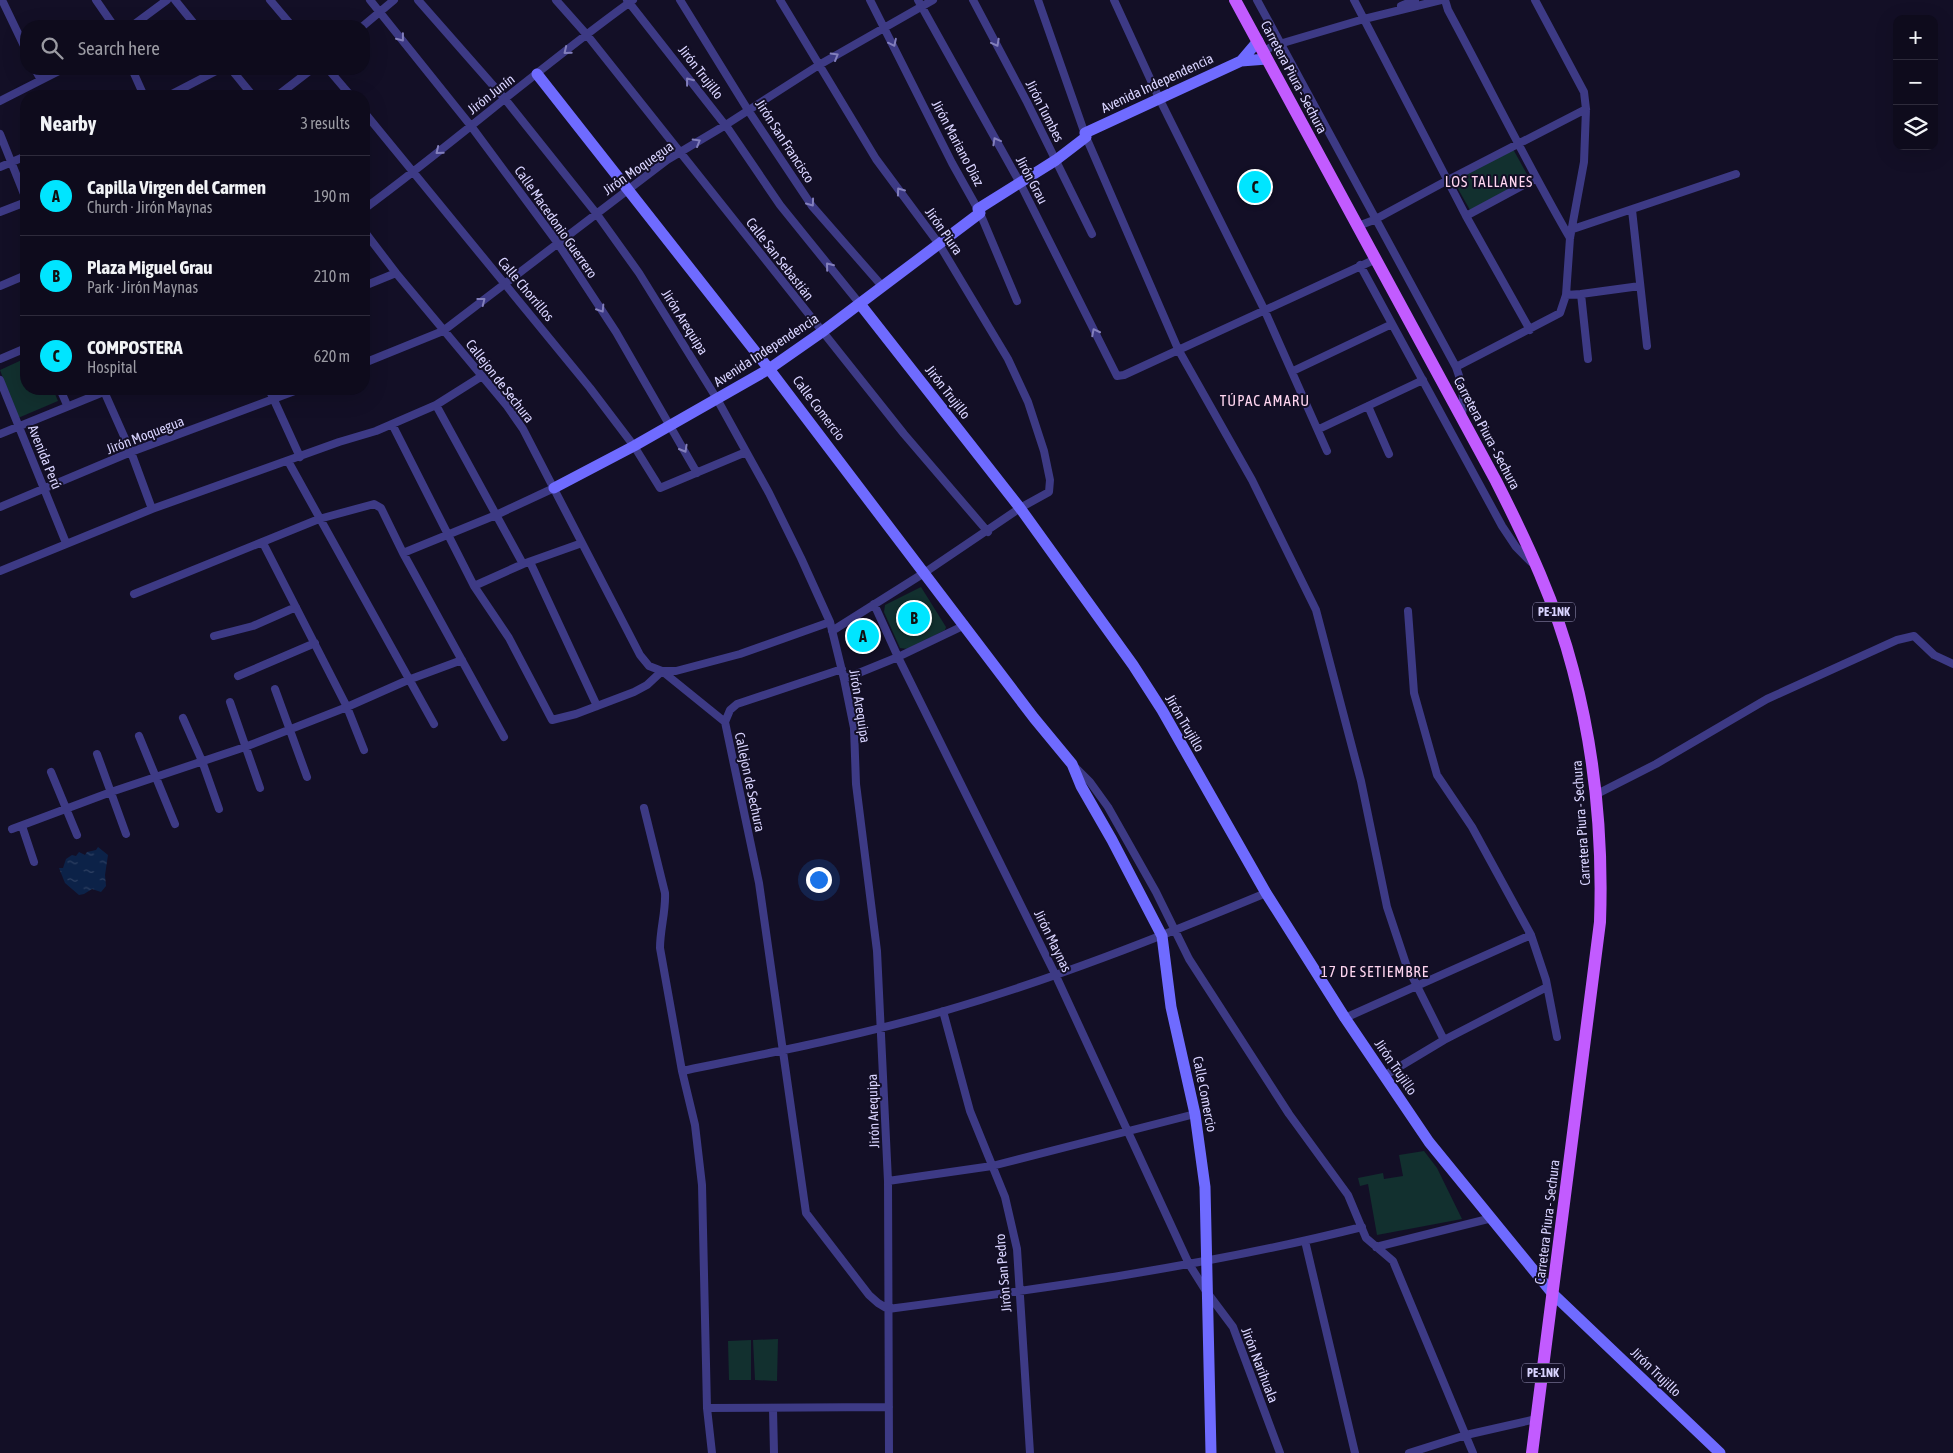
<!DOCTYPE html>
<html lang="en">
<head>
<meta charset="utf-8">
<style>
  body { margin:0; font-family:"Asap Condensed",sans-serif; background:#171425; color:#f1f3f6 }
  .controls { position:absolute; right:15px; top:15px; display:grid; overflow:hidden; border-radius:10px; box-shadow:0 5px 20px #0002 }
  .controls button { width:45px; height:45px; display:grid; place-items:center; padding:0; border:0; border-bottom:1px solid #2e2b3b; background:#0e0b1c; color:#f1f3f6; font:25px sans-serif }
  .you { position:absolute; left:818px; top:879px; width:18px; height:18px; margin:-12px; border:4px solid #fff; border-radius:50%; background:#1a73e8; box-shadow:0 0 0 8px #1a73e833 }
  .badge { display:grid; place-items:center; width:32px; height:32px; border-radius:50%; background:#00e5ff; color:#111; font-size:16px; font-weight:700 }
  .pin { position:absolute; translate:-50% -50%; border:2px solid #fff; box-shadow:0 1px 5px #0006 }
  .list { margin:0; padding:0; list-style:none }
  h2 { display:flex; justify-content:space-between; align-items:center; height:65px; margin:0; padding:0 20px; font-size:21px }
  h2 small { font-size:16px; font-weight:400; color:#9b9ba3 }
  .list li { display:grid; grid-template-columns:32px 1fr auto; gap:15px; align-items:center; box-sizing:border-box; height:80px; padding:0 20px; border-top:1px solid #2e2b3b }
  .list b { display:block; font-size:19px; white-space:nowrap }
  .list p { margin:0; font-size:16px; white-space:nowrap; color:#9b9ba3 }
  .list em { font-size:16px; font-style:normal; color:#9b9ba3 }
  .icon { flex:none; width:28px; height:28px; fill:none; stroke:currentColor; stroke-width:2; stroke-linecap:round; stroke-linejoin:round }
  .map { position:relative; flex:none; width:1953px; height:1453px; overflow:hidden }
  .search { position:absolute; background:#0e0b1c; box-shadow:0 5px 20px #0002; left:20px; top:20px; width:350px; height:55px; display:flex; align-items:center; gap:12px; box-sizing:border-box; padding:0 18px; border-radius:20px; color:#9b9ba3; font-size:19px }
  .panel { position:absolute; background:#0e0b1c; box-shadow:0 5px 20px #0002; left:20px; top:90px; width:350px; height:305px; border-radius:20px }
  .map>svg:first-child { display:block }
  .park { fill:#12302f }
  .water { fill:url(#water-ripples) }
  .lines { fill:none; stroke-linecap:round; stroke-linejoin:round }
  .street { stroke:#3d3a85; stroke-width:8 }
  .secondary { stroke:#6f6bff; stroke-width:11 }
  .primary { stroke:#c25bff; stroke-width:12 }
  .oneway { stroke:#837fbc }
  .labels { text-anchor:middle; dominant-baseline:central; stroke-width:4; stroke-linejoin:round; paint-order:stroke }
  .shield { fill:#130f26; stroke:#9e99be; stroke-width:1 }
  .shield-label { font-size:12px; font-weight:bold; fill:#d9d4ff }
  .street-label { font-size:14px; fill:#d9d4ff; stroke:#130f26 }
  .neighbourhood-label { font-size:15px; letter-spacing:1px; fill:#ffd6f0; stroke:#130f26 }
</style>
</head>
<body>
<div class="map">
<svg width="1953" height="1453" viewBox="0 0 1953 1453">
  <defs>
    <pattern id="water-ripples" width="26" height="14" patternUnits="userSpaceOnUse" patternTransform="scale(1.25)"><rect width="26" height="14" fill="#0c2248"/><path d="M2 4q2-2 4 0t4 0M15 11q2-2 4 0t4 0" fill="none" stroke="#2f4163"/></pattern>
  </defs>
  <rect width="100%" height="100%" fill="#130f26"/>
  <path class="park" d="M1513,149L1529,178L1470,210L1453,180Z
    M26,358V389H53L58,401L18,418L0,370Z
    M921,587L946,627L945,630L908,649L900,648L884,612L885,605Z
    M1424,1151L1437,1168L1462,1219L1377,1235L1368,1184L1360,1186L1358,1178L1383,1173L1384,1179L1403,1176L1399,1155Z
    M778,1339L777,1381L755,1380L753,1340Z
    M751,1340V1380H729L728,1341Z"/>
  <path class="water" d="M98,847L108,855L105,875L106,886L101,892L92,889L84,894L79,895L65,883L59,868H63L66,859L72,855L76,856L79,852L85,855L87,852L96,850Z"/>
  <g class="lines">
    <path class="street" d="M2,0L26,50
      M96,0L114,26
      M175,0L196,26
      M270,0L292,26
      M370,0L471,126L557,242L616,332L697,473
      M418,0L505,99L596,213L639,273L717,399L769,493L801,558L830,622L844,679L854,728L856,784L877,951L888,1181L889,1453
      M556,0L587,35L904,434L988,532
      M627,0L729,130L780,205L860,304
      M680,0L748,110L812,206L882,286
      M780,0L876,159L939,244L1008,359L1028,402L1044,451L1050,480L1049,492L1020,508L924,573L832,631
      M870,0L952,163L980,213L1017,301
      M918,0L1020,183L1117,376L1124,375L1376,259
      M973,0L1027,102L1092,234
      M1038,0L1086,137L1178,349L1252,480L1316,610L1361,781L1387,907L1406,964L1444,1040
      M1114,0L1159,98L1264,309L1327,451
      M1257,0L1456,367C1463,386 1464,396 1462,416
      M1354,0L1466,216L1530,330
      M1445,0L1448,10C1489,86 1527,164 1570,238
      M1401,6L1415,0
      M132,26L167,0
      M363,26L394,0
      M1263,51L1276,45L1364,19L1441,0
      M35,69L41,80
      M132,69L144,96
      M231,69L253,96
      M328,69L351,96
      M168,96L220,69
      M277,96L312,69
      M0,101L63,69
      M364,112L590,388L634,446L660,488L746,452
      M0,134L26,199
      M0,167L26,156
      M364,209C455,142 541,66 633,0
      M1632,210L1647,346
      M0,212L26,202
      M1466,216L1535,179
      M1358,226L1374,220L1448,180L1586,109
      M1573,229L1736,174
      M364,231L396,273L507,406L523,429L640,655L649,666L662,671L725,722L759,883L806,1213L869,1295L878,1303L888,1309C1047,1288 1207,1266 1362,1227
      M1360,265L1502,526L1516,547L1531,562
      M0,286L26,275
      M364,286L396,273
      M1581,294L1640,286
      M1566,295L1581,294L1588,359
      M0,359L26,348
      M364,363L443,331L667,160L724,126L819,65L933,0
      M1456,367L1560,313L1566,295L1570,238L1584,162L1586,109L1584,92L1535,0
      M1293,371L1392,324
      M0,380L66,543
      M60,389L67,405
      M103,389L131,452L152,509
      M269,389L300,457
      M436,405L523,564
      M1368,406L1389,454
      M392,424L474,586L509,638L552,720L576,714L634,692L647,685L662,671H676L740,654L830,622
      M1319,429L1423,380
      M0,434L111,389
      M288,461L434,724
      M0,507L131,452L300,389
      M263,543L347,707L364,750
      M403,553L496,515L554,488
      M530,562L597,706
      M0,571L152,509L339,442L376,431L436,405L482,376
      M474,586L523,564L582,543
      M134,594L319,519L374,504L381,508L403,553L504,737
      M874,604L898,657L1056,976L1189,1264L1206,1291L1233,1327L1280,1453
      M1408,611L1414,693L1437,775L1472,827L1531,935L1546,980L1557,1037
      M214,636L253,626L296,607
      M238,676L315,643
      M844,679L898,657L965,625
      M275,689L307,777
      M230,702L260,788
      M183,718L202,761L219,809
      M725,722L730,710L737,704L842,669
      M139,736L175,824
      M97,754L126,834
      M1076,768L1090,782L1108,807L1156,892L1189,959L1289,1114L1348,1195L1366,1238L1393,1261L1473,1453
      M51,772L77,835
      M1597,794L1656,764L1767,699L1897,640L1914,636L1934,655L1953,664
      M644,808L665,893C666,911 660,929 660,948L682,1071L695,1125L702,1185L707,1408L712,1453
      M22,826L34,862
      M12,829L111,792L245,747L347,707L408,680L462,660
      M943,1011L970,1111L1005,1197L1017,1249L1030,1453
      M1345,1018L1531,935
      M682,1071C770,1053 858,1036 944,1011C1054,979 1160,937 1266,893
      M1384,1076L1444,1040L1547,987
      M888,1181L992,1166L1195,1114
      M1305,1241L1355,1453
      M1376,1247L1492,1218
      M707,1408L889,1407
      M773,1409L774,1453
      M1409,1453L1466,1435L1536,1419"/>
    <path class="secondary" d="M1241,61L1258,41
      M537,74L769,369L1034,718L1072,764L1081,786L1112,840L1162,936L1171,1007L1195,1114L1205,1187L1211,1453
      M1085,133L1241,61L1267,59
      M978,209L1056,160L1086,137
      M860,304L1020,508L1133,665L1162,710L1266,893L1345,1018L1429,1142L1553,1294L1720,1453
      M554,488L634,446L769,369L822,332L980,213"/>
    <path class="primary" d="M1235,0L1496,481C1527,542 1556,604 1573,670C1595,753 1603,837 1600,922L1532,1453"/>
  </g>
  <defs><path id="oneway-chevron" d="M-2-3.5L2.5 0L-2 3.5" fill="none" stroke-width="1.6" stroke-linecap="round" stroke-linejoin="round" transform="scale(1.25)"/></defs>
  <g class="oneway">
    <use href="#oneway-chevron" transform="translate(401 38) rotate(52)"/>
    <use href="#oneway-chevron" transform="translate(893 43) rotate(64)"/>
    <use href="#oneway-chevron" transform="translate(996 43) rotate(62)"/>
    <use href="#oneway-chevron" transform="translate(567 51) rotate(141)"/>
    <use href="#oneway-chevron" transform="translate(835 56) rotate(-30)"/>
    <use href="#oneway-chevron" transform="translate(689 81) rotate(-128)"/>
    <use href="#oneway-chevron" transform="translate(996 141) rotate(-119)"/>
    <use href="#oneway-chevron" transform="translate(697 142) rotate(-30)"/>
    <use href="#oneway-chevron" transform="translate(439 151) rotate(141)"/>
    <use href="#oneway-chevron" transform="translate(900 191) rotate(-126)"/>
    <use href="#oneway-chevron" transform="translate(811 203) rotate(54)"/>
    <use href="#oneway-chevron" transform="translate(829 266) rotate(-129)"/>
    <use href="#oneway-chevron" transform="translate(482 301) rotate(-38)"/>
    <use href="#oneway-chevron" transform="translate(601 309) rotate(57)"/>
    <use href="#oneway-chevron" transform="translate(1095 332) rotate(-117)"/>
    <use href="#oneway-chevron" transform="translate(684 449) rotate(60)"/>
  </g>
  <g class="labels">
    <g class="shield">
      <rect x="1533" y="602.5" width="42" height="19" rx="4"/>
      <rect x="1522" y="1363.5" width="42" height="19" rx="4"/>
    </g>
    <g class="shield-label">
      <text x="1554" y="612">PE-1NK</text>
      <text x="1543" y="1373">PE-1NK</text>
    </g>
    <g class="street-label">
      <text transform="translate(701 72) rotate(52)">Jirón Trujillo</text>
      <text transform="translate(1294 77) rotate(62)">Carretera Piura - Sechura</text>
      <text transform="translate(1157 83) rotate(-25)">Avenida Independencia</text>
      <text transform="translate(491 94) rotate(-38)">Jirón Junín</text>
      <text transform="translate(1045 111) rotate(63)">Jirón Tumbes</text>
      <text transform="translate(785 141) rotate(57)">Jirón San Francisco</text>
      <text transform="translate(958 143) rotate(62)">Jirón Mariano Díaz</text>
      <text transform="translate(638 168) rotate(-35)">Jirón Moquegua</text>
      <text transform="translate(1032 180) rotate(62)">Jirón Grau</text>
      <text transform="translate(556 222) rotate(55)">Calle Macedonio Guerrero</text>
      <text transform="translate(944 231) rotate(55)">Jirón Piura</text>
      <text transform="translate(780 259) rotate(52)">Calle San Sebastián</text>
      <text transform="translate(526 289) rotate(50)">Calle Chorrillos</text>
      <text transform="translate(685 322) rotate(58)">Jirón Arequipa</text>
      <text transform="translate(766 350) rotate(-33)">Avenida Independencia</text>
      <text transform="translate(500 381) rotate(52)">Callejon de Sechura</text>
      <text transform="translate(948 392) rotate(52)">Jirón Trujillo</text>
      <text transform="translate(819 408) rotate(53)">Calle Comercio</text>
      <text transform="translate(1487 433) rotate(62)">Carretera Piura - Sechura</text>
      <text transform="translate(145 435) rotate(-21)">Jirón Moquegua</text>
      <text transform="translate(45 457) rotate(68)">Avenida Perú</text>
      <text transform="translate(860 706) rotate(81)">Jirón Arequipa</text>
      <text transform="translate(1185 723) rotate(60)">Jirón Trujillo</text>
      <text transform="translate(750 782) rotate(78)">Callejon de Sechura</text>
      <text transform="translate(1581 823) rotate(-94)">Carretera Piura - Sechura</text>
      <text transform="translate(1053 941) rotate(64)">Jirón Maynas</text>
      <text transform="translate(1396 1067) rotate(56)">Jirón Trujillo</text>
      <text transform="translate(1205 1094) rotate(79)">Calle Comercio</text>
      <text transform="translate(873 1111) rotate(-92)">Jirón Arequipa</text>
      <text transform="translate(1547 1222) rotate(-83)">Carretera Piura - Sechura</text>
      <text transform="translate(1003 1273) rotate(-95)">Jirón San Pedro</text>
      <text transform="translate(1260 1365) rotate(69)">Jirón Narihuala</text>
      <text transform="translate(1656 1372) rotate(44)">Jirón Trujillo</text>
    </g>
    <g class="neighbourhood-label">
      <text x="1489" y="181">LOS TALLANES</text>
      <text x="1265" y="400">TÚPAC AMARU</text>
      <text x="1375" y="971">17 DE SETIEMBRE</text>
    </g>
  </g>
</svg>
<div class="controls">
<button>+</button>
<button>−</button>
<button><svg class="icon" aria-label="layers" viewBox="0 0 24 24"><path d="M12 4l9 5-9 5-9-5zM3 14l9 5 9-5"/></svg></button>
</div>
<div class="you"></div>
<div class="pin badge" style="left:863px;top:636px">A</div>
<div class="pin badge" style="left:914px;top:618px">B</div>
<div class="pin badge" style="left:1255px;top:187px">C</div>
<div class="search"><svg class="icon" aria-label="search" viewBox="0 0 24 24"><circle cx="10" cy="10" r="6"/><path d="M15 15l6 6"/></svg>Search here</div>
<section class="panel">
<h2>Nearby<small>3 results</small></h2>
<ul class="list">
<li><span class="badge">A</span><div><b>Capilla Virgen del Carmen</b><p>Church · Jirón Maynas</p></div><em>190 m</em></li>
<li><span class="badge">B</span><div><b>Plaza Miguel Grau</b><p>Park · Jirón Maynas</p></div><em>210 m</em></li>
<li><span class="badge">C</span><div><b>COMPOSTERA</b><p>Hospital</p></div><em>620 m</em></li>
</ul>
</section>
</div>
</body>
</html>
